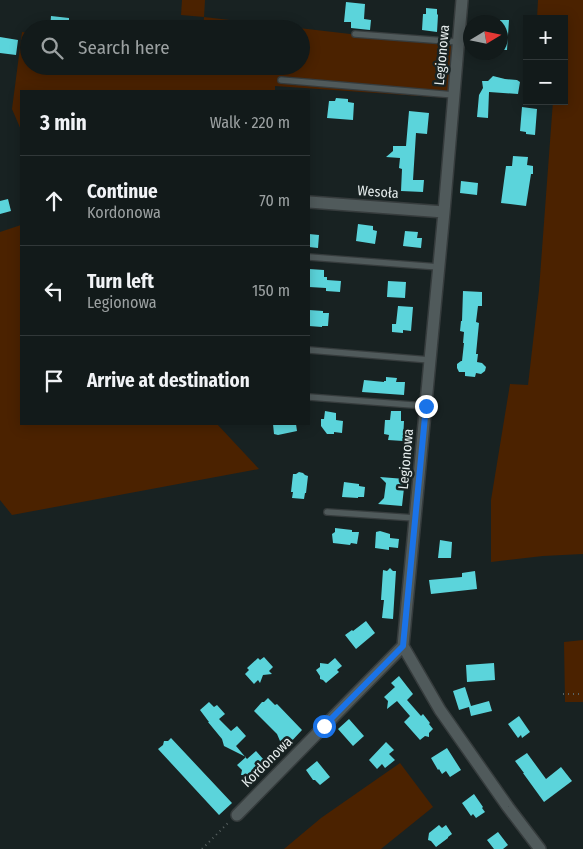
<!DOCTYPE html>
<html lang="en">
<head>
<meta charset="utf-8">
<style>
  body { margin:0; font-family:"Fira Sans Condensed",sans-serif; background:#1b2323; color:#f1f3f6 }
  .controls { position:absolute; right:15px; top:15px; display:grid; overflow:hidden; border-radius:0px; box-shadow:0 2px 12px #0003 }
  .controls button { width:45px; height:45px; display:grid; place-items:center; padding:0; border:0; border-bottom:1px solid #313839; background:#121a1a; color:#f1f3f6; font:25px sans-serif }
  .compass { position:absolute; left:463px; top:15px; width:45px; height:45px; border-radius:50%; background:#121a1a; box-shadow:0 2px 12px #0003; rotate:80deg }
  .stop { position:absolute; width:15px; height:15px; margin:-11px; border:4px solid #1a73e8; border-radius:50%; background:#fff }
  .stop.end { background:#1a73e8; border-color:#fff; box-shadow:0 1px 5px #0008 }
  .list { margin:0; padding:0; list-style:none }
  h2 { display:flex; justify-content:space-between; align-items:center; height:65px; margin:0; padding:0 20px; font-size:21px }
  h2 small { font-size:16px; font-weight:400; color:#9ca1a2 }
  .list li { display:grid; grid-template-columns:32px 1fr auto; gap:15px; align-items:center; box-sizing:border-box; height:90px; padding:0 20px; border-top:1px solid #313839 }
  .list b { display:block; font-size:19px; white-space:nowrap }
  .list p { margin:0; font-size:16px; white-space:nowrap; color:#9ca1a2 }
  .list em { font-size:16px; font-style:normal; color:#9ca1a2 }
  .icon { flex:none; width:28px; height:28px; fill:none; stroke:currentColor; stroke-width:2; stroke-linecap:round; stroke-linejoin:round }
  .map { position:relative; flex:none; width:583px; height:849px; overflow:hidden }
  .search { position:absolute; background:#121a1a; box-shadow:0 2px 12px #0003; left:20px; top:20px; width:290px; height:55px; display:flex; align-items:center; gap:12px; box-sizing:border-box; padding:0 18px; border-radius:28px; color:#9ca1a2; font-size:19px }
  .panel { position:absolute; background:#121a1a; box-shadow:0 2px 12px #0003; left:20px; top:90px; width:290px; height:335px; border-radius:0px }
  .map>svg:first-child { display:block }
  .green { fill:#4b2200 }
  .building { fill:#5bd4db }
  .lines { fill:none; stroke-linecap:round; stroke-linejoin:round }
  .lane-casing { stroke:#363c3d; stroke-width:8 }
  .street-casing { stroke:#363c3d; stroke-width:14 }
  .path { stroke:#596262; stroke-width:2; stroke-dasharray:1 4; stroke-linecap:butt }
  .lane { stroke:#505a5b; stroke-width:5.5 }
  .street { stroke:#505a5b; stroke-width:11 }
  .route { stroke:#1a73e8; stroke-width:6 }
  .labels { text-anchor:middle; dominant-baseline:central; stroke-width:5; stroke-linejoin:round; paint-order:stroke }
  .street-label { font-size:14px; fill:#e5ecec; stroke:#182222 }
</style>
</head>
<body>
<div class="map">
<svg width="583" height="849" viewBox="0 0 583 849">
  <rect width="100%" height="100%" fill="#182222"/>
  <path class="green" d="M182,0H205L204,17L453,46L449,98L275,86V91H21V130L12,109L22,32L29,33V66H301V29H203L204,17L181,15Z
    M538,0H583V554L543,556L491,562V500L510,384L528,385L539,290L553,101H564V19H537Z
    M21,225V424H217L259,469L12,515L0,500V232Z
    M583,640V702H565L564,642Z
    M400,763L433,807L381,849H284L321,818Z"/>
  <path class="building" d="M346,2L365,4L364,19L371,20L370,30L351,28V22H344Z
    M426,8L437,9V14L438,15L437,32L422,30L423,14H426Z
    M51,16L69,18V21L85,23V29H50Z
    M500,20H509L507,50H500Z
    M0,37L18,40L16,55L0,53Z
    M493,76L505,79L517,80L520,82L518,94L489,92L488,118L477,117L479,95L483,88L482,81H488Z
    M336,98L348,99V102L354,103L353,120L327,118L329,101H335Z
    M522,107L537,109L535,135L526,134V132L520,131Z
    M409,111L429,113L427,134L416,133L413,180H424L423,192L401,191L402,169L399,168L400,158L386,157L393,151V146H406Z
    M513,156L528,157L527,165L533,166V174H531L526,206L501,203L506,166H512Z
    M461,181L478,183L477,195L460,193Z
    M8,199L11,211L0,214V201Z
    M358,224L373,226V230L377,231L375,244L356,241Z
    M405,231L418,232L417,238H422L421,248L403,246Z
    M309,234L319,235L318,248L309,247Z
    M309,269L324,270V277H327V280L341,281L340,292L326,291V288L309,287Z
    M388,281L406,282L405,298L387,297Z
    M463,291L482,292V306H478L476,322L479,323L476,354H478L477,362L482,363L486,367L485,371L481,374L476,373L475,377L465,376V372H459L457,368V364L461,361H462L464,343H463L464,332L460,331L461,321H462Z
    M398,306L413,307L411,331L403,330V333L392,332V324H396Z
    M309,310L323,311V313H329L328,326H322V327L309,326Z
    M386,377L397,378L396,382H405L404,395L362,392L364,380L384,382V381H386Z
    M325,411L336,413V420L343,421L342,433L334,432V434H327L321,426V419H324Z
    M391,411H401V421H404L403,441L388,440L389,435L384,434L385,420H390Z
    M273,424H296L297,431L278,435L274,434Z
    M299,472L303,473L305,475L308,476L306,493H305L304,499L292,498L293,492H291L293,474H296Z
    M380,477L405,479L402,506L378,504L384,498L386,483Z
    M344,482L359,484V486L365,487L364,497H358V498L342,497Z
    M335,528L352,530V532H359L357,544L351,543L350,545L333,543L332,534L335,532Z
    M380,531L390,534V538L399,539L398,548L389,547V550L375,548L376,532Z
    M440,540L452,542L451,558H438Z
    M390,568L393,571H396L393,619L382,618L384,600H381L383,570L387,571Z
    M475,571L477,589L431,594L429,580L462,577V573Z
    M366,621L375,633L356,649L345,635L352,630L353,631Z
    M264,657L273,667L269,671L272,674L263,675L260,683L258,680L254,684L245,674L249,670L247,668L258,658L260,660Z
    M335,658L342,666L337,670L339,672L326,683L323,680L320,679V676L316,670L320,667V663L328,664Z
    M494,663L495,680L467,682L466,665Z
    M399,676L413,694L407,700L421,716L423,714L430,723L429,724L433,729L429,733V737L425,736L420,740L404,722L410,716L397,701L387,709L388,701L384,697L395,687L391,683Z
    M465,687L471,706L489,701L492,711L471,716L469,707L459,710L453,691Z
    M268,698L275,705L277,704L302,730L288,745L280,741L277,734L254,711L262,702H264Z
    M209,702L214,707L217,705L225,714L219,719L231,731L237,726L246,736L236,746L247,759L256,751L264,760L259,764L260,766L247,777L246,775H241L242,770L237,765L246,757L224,746L222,739L208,722H209L200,710Z
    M519,716L530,732L522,738L521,735L518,738L508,724Z
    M349,719L364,736L353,746L338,729Z
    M171,738L232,803L219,815L158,749L163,745L164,741H168Z
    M386,742L394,750L389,754L395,760L385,768L382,764L377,769L369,760Z
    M447,748L461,770L450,777L446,771L442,774L439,769L438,770L431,758Z
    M527,753L546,779L561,767L572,781L544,802L523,773H524L515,761Z
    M317,761L330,777L320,785L315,780H313L306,770Z
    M474,794L483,807L482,808L485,812L476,818L473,814L471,816L462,803Z
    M439,825L442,828L446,825L452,834L448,837V838L436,847L431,841L428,840L429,833Z
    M498,832L508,845L503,849H494L487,840Z"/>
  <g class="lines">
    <defs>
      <path id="lane" d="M355,34L459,42
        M281,80L454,95
        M309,257L439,267
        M309,350L430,360
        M309,397L426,406
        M327,512L415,518"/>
      <path id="street" d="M462,0L444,212L403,646L440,710L508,807L540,849
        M309,202L444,212
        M237,815L403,646"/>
    </defs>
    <use href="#lane" class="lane-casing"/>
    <use href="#street" class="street-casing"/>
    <path class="path" d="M563,694H583
      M202,849L229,822"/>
    <use href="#lane" class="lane"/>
    <use href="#street" class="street"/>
  </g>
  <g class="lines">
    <path class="route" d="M324,726L403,646L426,406"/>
  </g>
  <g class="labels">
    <g class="street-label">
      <text transform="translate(442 55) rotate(-85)">Legionowa</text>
      <text transform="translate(378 192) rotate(4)">Wesoła</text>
      <text transform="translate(406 459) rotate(-85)">Legionowa</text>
      <text transform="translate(267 762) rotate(-45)">Kordonowa</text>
    </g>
  </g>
</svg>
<div class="controls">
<button>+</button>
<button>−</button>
</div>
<svg class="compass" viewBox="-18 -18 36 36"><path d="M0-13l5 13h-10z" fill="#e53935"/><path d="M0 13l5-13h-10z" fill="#9ca1a2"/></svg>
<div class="stop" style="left:324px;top:726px"></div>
<div class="stop end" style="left:426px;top:406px"></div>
<div class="search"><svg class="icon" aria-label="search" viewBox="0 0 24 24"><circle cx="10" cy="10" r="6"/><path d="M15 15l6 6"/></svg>Search here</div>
<section class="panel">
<h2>3 min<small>Walk · 220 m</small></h2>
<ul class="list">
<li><svg class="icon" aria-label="ahead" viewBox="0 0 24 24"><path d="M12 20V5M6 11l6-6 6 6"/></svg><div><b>Continue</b><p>Kordonowa</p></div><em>70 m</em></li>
<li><svg class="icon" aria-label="left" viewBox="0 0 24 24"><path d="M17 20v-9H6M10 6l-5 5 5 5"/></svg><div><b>Turn left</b><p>Legionowa</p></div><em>150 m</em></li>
<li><svg class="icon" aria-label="arrive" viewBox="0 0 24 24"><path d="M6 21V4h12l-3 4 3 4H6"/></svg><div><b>Arrive at destination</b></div></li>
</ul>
</section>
</div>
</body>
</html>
